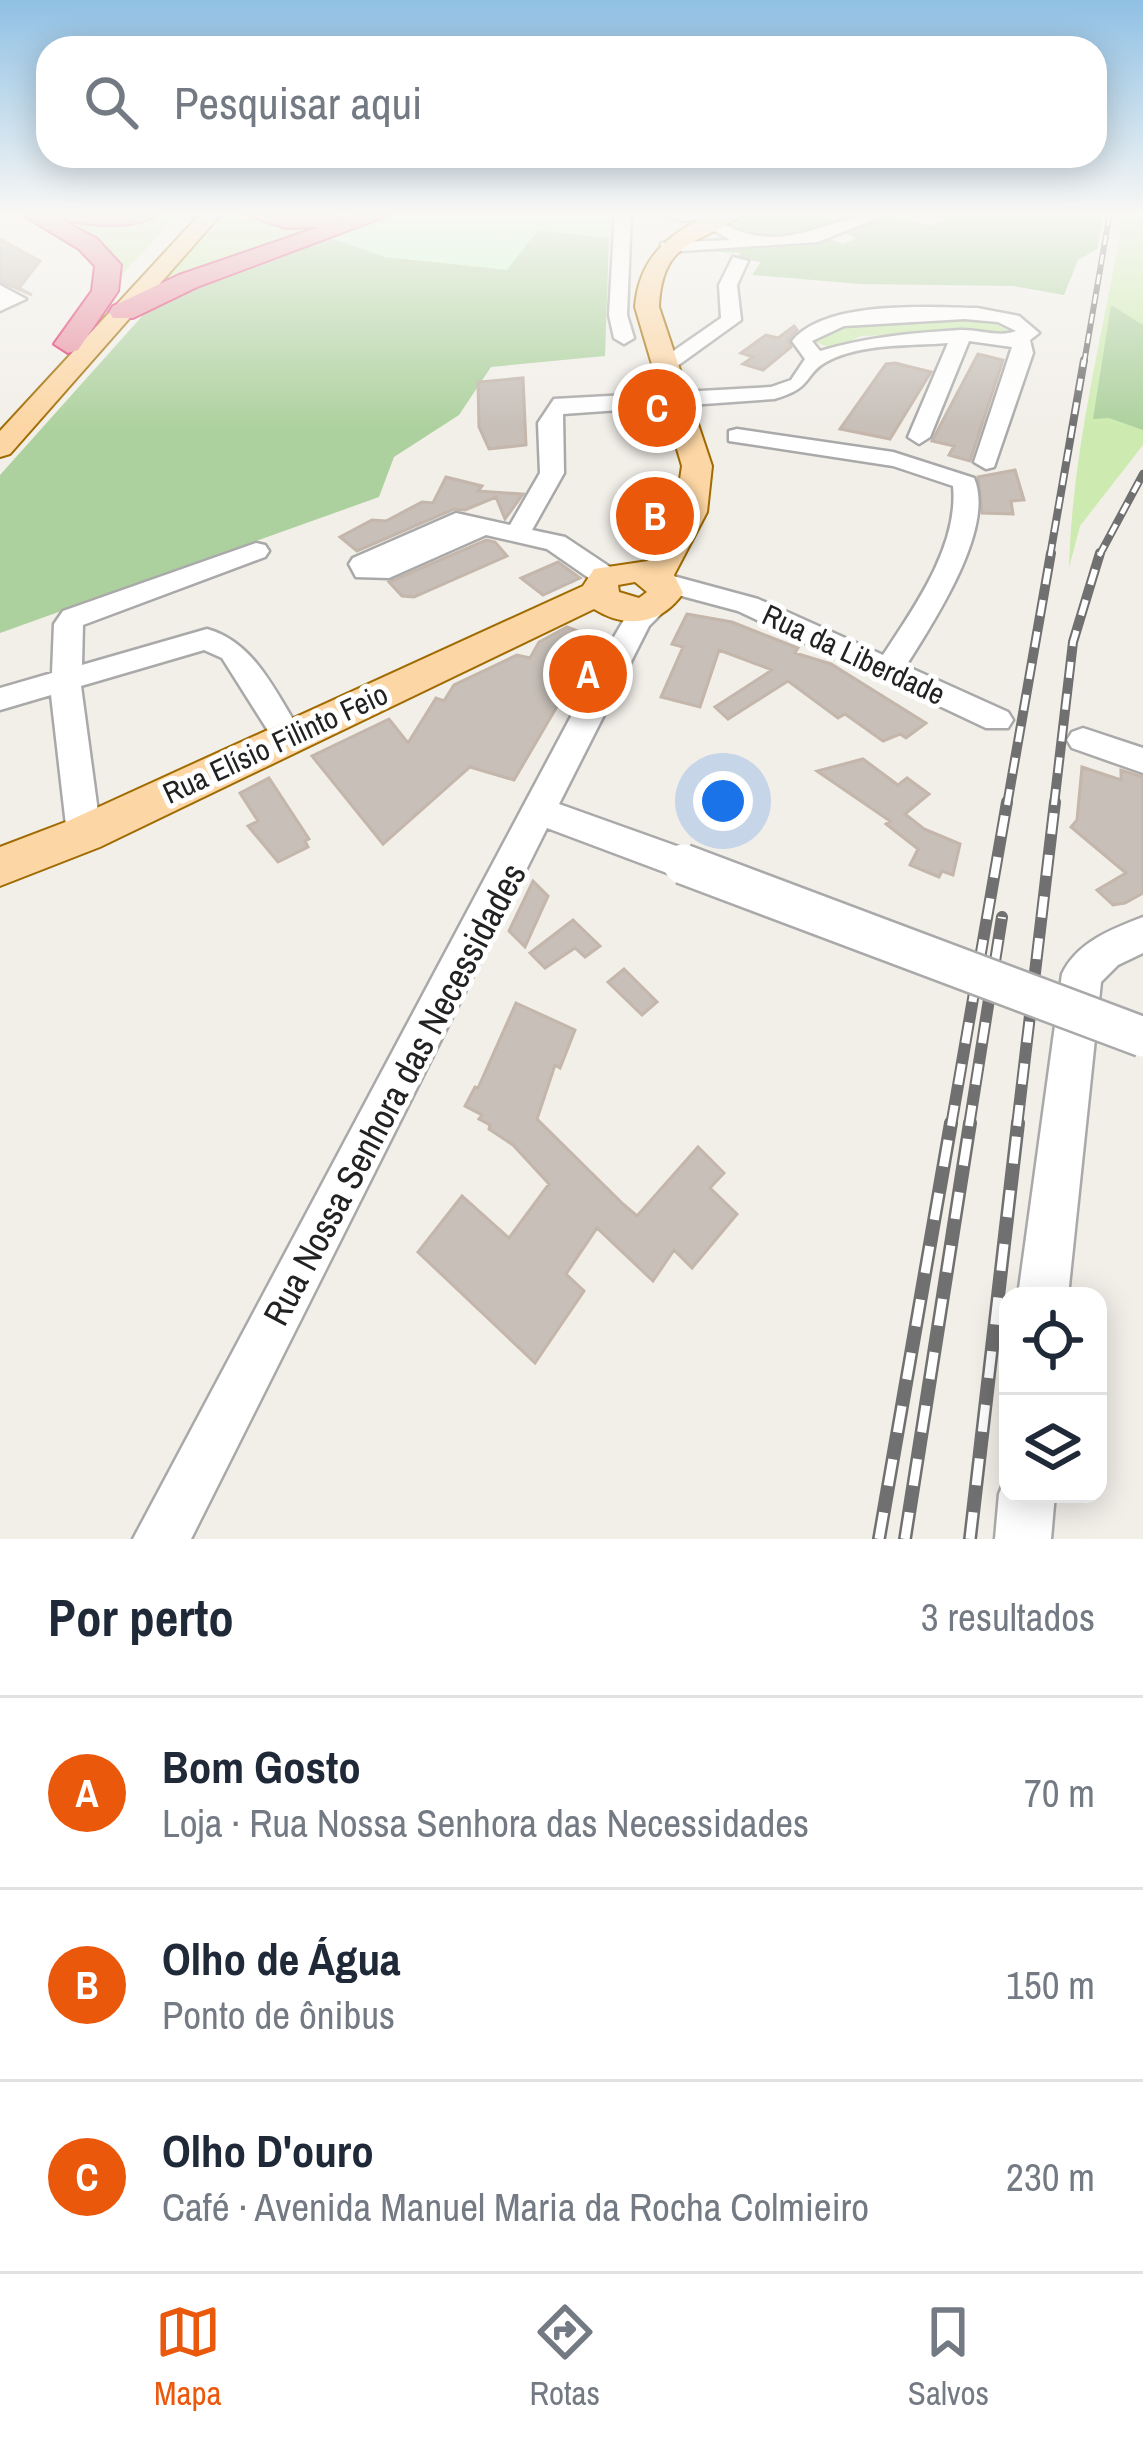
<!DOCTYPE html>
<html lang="pt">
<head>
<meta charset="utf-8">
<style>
  body { margin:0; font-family:"Archivo Narrow",sans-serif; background:#f2f2f3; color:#1f2937 }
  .controls { position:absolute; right:36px; bottom:36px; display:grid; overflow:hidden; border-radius:24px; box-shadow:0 6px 30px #0003 }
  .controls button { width:108px; height:108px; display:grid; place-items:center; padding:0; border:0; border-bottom:3px solid #e0e1e3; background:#fff; color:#1f2937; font:60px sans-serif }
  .you { position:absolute; left:723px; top:801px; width:42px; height:42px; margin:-30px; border:9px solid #fff; border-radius:50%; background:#1a73e8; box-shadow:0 0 0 18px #1a73e833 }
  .badge { display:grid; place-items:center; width:78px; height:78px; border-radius:50%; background:#ea580c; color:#fff; font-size:39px; font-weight:700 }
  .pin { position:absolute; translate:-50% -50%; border:6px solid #fff; box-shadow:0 3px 12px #0006 }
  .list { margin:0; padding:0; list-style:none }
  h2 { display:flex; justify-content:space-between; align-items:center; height:156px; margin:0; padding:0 48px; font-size:51px }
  h2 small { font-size:39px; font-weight:400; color:#747a83 }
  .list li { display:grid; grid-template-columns:78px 1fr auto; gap:36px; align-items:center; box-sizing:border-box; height:192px; padding:0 48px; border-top:3px solid #e0e1e3 }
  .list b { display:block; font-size:45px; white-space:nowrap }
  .list p { margin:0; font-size:39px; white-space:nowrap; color:#747a83 }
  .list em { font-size:39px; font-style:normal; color:#747a83 }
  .icon { flex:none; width:66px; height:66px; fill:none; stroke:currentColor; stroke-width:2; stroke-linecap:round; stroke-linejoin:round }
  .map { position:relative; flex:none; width:1143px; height:1539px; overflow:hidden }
  .search { position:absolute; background:#fff; box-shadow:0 6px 30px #0003; left:36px; right:36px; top:36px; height:132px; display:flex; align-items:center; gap:30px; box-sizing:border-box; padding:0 42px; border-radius:36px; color:#747a83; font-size:45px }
  .sheet { height:732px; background:#fff }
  nav { display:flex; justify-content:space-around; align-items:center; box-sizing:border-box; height:168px; border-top:3px solid #e0e1e3; background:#fff; font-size:33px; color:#747a83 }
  nav a { display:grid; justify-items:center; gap:6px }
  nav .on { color:#ea580c }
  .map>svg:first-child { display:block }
  .grass { fill:#cdebb0 }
  .forest { fill:#add19e }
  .park { fill:#c8facc }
  .building { fill:#c7bfb8; stroke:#c4b6ab; stroke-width:3 }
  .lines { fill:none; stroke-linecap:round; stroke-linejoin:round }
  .minor-casing { stroke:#a9a9a9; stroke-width:5 }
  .major-casing { stroke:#a06b00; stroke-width:4 }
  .highway-casing { stroke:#dc2a67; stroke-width:4 }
  .minor { fill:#fff; fill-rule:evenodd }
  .major { fill:#fcd6a4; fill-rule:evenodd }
  .highway { fill:#e892a2; fill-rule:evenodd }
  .rail-far4-casing { stroke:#707070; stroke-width:6 }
  .rail-far3-casing { stroke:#707070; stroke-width:8 }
  .rail-far2-casing { stroke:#707070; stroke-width:10 }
  .rail-far1-casing { stroke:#707070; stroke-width:12 }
  .rail-casing { stroke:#707070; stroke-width:14 }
  .rail-far4 { stroke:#fff; stroke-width:3; stroke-dasharray:10; stroke-linecap:butt }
  .rail-far3 { stroke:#fff; stroke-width:4.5; stroke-dasharray:12; stroke-linecap:butt }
  .rail-far2 { stroke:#fff; stroke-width:6; stroke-dasharray:16; stroke-linecap:butt }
  .rail-far1 { stroke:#fff; stroke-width:8; stroke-dasharray:21; stroke-linecap:butt }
  .rail { stroke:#fff; stroke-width:9; stroke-dasharray:27; stroke-linecap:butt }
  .minor-bridge-casing { stroke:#a9a9a9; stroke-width:44; stroke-linecap:butt }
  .minor-bridge { stroke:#fff; stroke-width:39 }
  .labels { text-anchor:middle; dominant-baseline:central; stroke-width:10; stroke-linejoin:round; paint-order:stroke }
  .street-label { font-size:30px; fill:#222; stroke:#fff }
  .near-street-label { font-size:36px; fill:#222; stroke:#fff }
</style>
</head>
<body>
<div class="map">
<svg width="1143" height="1539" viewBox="0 0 1143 1539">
  <rect width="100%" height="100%" fill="#f2efe9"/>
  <path class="grass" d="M43,212L139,218L180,212L116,281Z
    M220,212H241L275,223L343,220L145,298Z
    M1124,212H1143V445L1080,526L1069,568C1072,448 1104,330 1124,212Z
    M966,319L994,323L1009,331L861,336L833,349L813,341L839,326Z"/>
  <path class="forest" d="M749,212H868C816,231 776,254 724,226Z
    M932,212H1104L1097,249L1078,260L1064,295L1013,286L861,284L752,275L761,262L736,258L741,253L682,250L773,248L829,239L843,244L856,238L842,232L889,215L931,226L947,218Z
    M538,230L609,238L605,356L491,367L459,415L394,457L379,497L0,633V475L144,314L198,284L328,237L386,257Z
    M1111,305L1143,325V430L1109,418L1093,419Z"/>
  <path class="park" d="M402,212H613L609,238L538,230L507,270L386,257L328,237Z"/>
  <path class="building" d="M0,239L40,261L19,288L32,295L0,281Z
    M794,326L797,330L788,340L791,347L763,370L743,364L753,357L741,353L766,335L778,338Z
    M978,354L1003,360L970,461L949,455L954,446L932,441Z
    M895,363L931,372L890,439L840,429L886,364Z
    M523,378L526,445L489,449L479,427L478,382Z
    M1015,470L1024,500L1011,501L1013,514L982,513L978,477Z
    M446,477L482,486L478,491L523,494L505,519L496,497L465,510L454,509L357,551L340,537L372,520L386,521L422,502L433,503Z
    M486,540L495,542L507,556L414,597L402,596L389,582Z
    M558,562L580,578L543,595L521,578Z
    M687,614L732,622L798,648L795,653L831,664L926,723L906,738L900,734L883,741L845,714L838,718L788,681L728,719L715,707L772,670L719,650L700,707L661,697L683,647L672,644Z
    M567,627L593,637L590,650L514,780L470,767L383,844L312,756L389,719L408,743L436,698L444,701L454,685L517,655L530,658L539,642Z
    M863,759L898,785L907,778L929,794L905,814L924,829L960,844L953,875L942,871L939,877L910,865L918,849L886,824L890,821L817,771Z
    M1082,767L1121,780V770L1143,777V893L1125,903L1113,905L1097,890L1126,873L1071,827L1077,820Z
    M269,778L309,839L305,841L308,847L278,862L248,826L258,821L240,793Z
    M533,881L548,896L525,947L509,931Z
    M573,920L600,946L585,957L575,948L545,968L530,953Z
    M624,969L657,1002L642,1015L608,982Z
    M516,1003L575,1030L560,1068L555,1065L537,1119L623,1204L637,1216L698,1147L724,1173L710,1188L737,1214L692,1268L674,1250L653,1281L597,1228L566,1274L584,1291L535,1363L418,1252L462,1196L509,1238L549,1184L513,1145L489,1129L490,1125L479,1119L482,1115L465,1106L475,1087L478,1088Z"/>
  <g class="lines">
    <defs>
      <path id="minor" d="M615,212H631L627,315L634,338L624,344L614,338L609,315Z
        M655,212L731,213L725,225C792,258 829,212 893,212L818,242L667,252L661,251V243L730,240L707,226L715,217L683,221Z
        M733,257L748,261L737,285L741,320L673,369H659V361L721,318L719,285Z
        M0,285L26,299L0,311Z
        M977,308L1019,316L1039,333L1030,340L1033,353L994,467L986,469L974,462L1012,347L969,341L930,437L919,444L908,437L948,343C910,346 860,343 826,362C803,375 814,388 774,399L563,414L564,473L532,530L565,537L616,571L620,577L616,583H596L547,549L486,535L389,578L356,577L349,564L353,558L456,513L510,525L540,473L538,423L554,399L771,387L791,380L805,359L792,341C825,300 927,307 977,308ZM965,319L998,322L1016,331C999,338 979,329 960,330C912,333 866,337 820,351L812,341L844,326Z
        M737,429L893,452L974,478C996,528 933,623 906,666L1008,712L1013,720L1008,728H986L738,611L652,588L648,582L662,573L758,599L883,655C914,608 959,545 953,486L893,466L729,441V431Z
        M256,543L265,545L269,551L265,557L83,625L82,665L207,629C254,642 274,690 299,729L304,737L299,745H277L222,658L204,650L81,686L101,834L96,844L84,848L72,844L67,834L51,695L0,710V688L52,673L54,624L63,611Z
        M654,598L668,607L649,626L559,804L696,853L701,864L696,875L683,879L547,828L191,1539H133L608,647L628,613Z
        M1083,728L1143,748V773L1072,748L1067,740L1072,732Z
        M1143,917V953L1118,965L1101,982L1068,1296H1018L1062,974C1077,942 1112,929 1143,917Z
        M1007,1474L1008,1494H1055L1051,1539H995L999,1494Z"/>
      <path id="major" d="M202,212H223L10,454L0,457V431Z
        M716,212H746C702,246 662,236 659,307L712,466L707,512L674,575L683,593C661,625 626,629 594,609L100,847L0,886V847L68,821L583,586L594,569L648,561L675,512L682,466L635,307C639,256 671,231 716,212ZM635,582L647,592L639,598L619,592L618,585Z"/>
      <path id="highway" d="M18,212H162C137,231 92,225 62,220L97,239L121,265L118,291L78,350L68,353L54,344L92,291L95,266L79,249Z
        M237,212L330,213L341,220L363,212H397L197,287L133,318H113L109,312L113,306L179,275L319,227L286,228Z"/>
    </defs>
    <use href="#minor" class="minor-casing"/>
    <use href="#major" class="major-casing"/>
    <use href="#highway" class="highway-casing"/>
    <use href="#minor" class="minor"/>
    <use href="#major" class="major"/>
    <use href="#highway" class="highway"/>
    <defs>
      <path id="rail-far4" d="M1084,363L1110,212"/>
      <path id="rail-far3" d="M1050,556L1084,360
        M1099,556L1143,474"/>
      <path id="rail-far2" d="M1007,805L1051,553
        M1054,805L1073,642L1100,553"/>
      <path id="rail-far1" d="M951,1126L1007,802
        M969,1126L1002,917
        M1017,1126L1055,802"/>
      <path id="rail" d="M879,1539L951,1123
        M905,1539L970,1123
        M970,1539L1018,1123"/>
    </defs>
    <use href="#rail-far4" class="rail-far4-casing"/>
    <use href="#rail-far3" class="rail-far3-casing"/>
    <use href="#rail-far2" class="rail-far2-casing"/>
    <use href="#rail-far1" class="rail-far1-casing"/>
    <use href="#rail" class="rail-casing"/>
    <use href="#rail-far4" class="rail-far4"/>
    <use href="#rail-far3" class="rail-far3"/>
    <use href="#rail-far2" class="rail-far2"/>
    <use href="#rail-far1" class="rail-far1"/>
    <use href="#rail" class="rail"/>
    <defs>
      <path id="minor-bridge" d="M683,864L1143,1037"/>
    </defs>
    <use href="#minor-bridge" class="minor-bridge-casing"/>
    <use href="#minor-bridge" class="minor-bridge"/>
  </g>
  <linearGradient id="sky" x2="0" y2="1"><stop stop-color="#8fc0e4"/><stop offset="0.5" stop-color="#f9f8f5"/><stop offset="1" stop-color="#f9f8f5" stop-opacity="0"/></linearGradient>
  <rect width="1143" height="428" fill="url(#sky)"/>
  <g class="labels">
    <g class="street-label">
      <text transform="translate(854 654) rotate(25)">Rua da Liberdade</text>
      <text transform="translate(275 743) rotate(-25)">Rua Elísio Filinto Feio</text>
    </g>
    <g class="near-street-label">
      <text transform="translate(394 1094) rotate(-62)">Rua Nossa Senhora das Necessidades</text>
    </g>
  </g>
</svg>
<div class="controls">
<button><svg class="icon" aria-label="locate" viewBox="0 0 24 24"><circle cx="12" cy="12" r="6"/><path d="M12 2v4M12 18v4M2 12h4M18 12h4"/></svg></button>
<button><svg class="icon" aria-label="layers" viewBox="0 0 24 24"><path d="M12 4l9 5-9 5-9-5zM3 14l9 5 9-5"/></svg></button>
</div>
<div class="you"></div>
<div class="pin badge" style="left:588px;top:674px">A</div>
<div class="pin badge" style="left:655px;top:516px">B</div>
<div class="pin badge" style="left:657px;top:408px">C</div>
<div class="search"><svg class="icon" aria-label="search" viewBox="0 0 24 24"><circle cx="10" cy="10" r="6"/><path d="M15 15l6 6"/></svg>Pesquisar aqui</div>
</div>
<section class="sheet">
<h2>Por perto<small>3 resultados</small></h2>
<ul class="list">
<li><span class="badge">A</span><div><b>Bom Gosto</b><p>Loja · Rua Nossa Senhora das Necessidades</p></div><em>70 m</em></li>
<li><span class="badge">B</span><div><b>Olho de Água</b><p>Ponto de ônibus</p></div><em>150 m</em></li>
<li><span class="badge">C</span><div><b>Olho D'ouro</b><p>Café · Avenida Manuel Maria da Rocha Colmieiro</p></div><em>230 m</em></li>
</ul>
</section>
<nav>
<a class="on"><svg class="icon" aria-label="map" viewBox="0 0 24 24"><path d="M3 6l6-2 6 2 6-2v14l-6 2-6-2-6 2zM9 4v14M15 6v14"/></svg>Mapa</a>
<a><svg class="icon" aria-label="directions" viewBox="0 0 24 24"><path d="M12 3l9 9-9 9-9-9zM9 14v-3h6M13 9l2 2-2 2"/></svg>Rotas</a>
<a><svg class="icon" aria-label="saved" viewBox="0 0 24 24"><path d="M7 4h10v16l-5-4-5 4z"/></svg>Salvos</a>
</nav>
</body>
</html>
